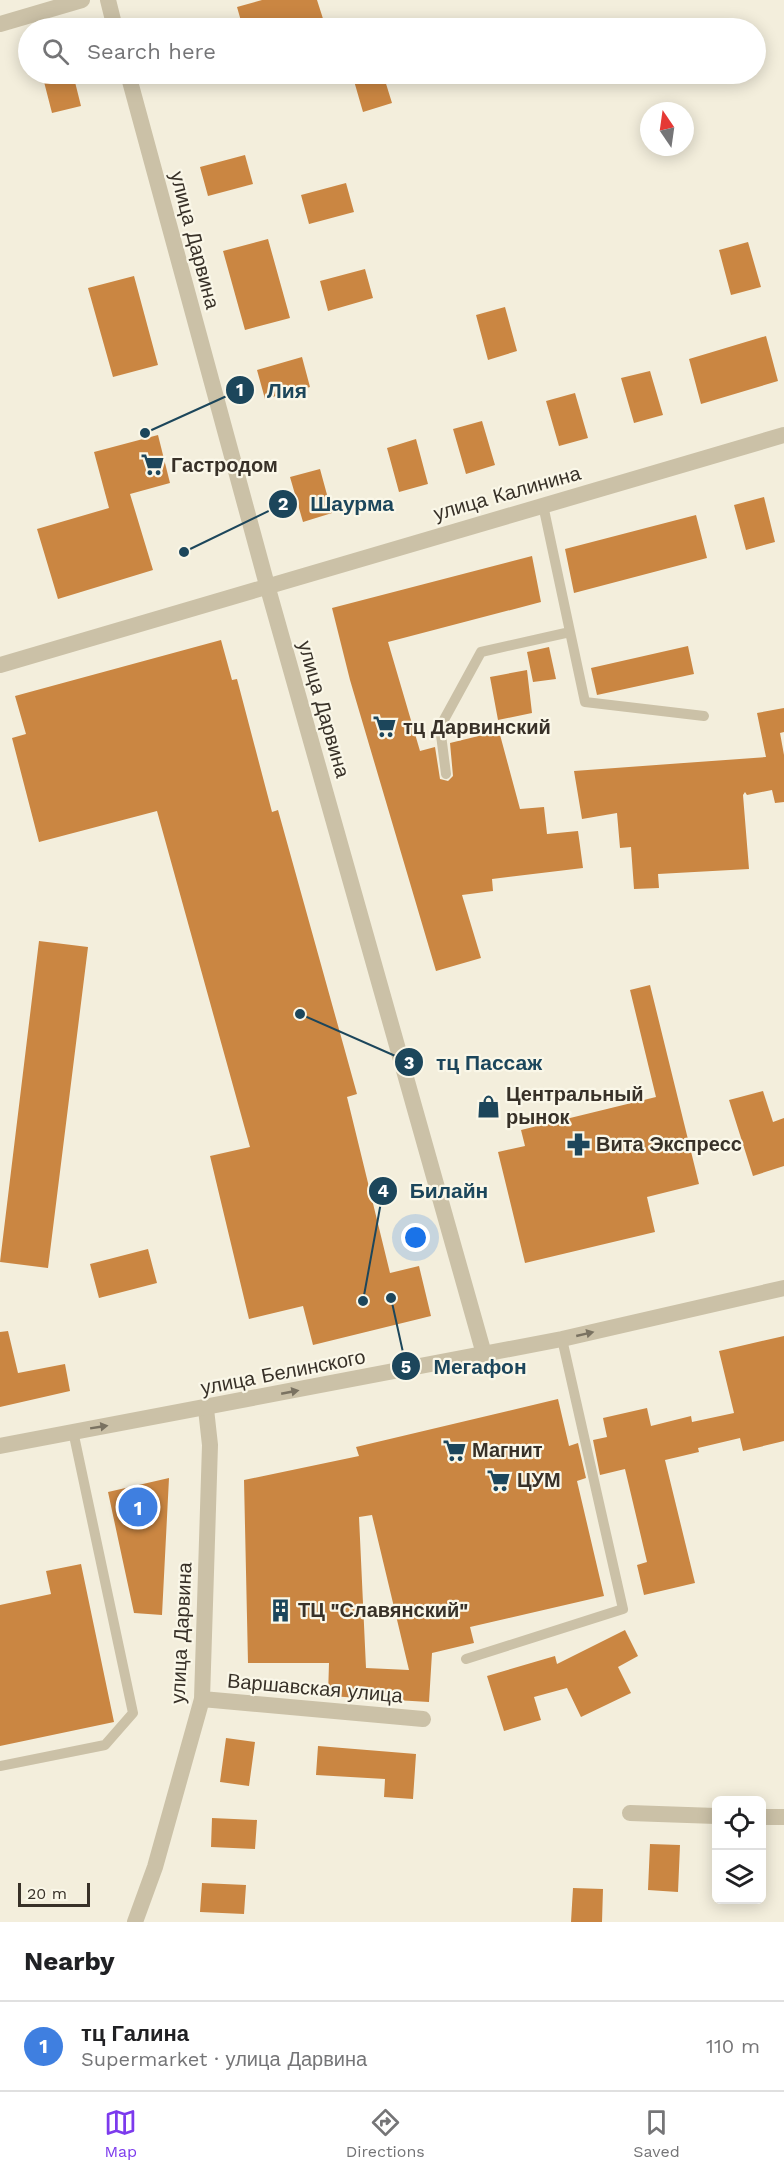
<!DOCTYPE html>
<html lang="en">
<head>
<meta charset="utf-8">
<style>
  body { margin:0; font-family:"Work Sans",sans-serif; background:#f2f2f2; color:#202124 }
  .controls { position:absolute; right:18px; bottom:18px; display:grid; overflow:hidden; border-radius:9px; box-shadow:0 3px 15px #0003 }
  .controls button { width:54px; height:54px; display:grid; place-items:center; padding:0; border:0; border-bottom:2px solid #e0e0e0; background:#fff; color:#202124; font:30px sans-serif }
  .compass { position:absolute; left:640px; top:102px; width:54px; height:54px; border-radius:50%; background:#fff; box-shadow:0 3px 15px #0003; rotate:347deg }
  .scale { position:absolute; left:18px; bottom:15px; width:72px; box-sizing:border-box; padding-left:6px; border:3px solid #383128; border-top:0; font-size:16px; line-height:21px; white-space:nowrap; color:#383128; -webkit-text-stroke:4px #faf7e8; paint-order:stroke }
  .you { position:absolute; left:416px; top:1238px; width:21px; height:21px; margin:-15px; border:4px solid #fff; border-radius:50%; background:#1a73e8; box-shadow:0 0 0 9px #1a73e833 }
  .badge { display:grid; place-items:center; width:39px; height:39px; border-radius:50%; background:#7c3aed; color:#fff; font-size:20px; font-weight:700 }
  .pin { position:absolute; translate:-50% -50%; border:3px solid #fff; box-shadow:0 2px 6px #0006 }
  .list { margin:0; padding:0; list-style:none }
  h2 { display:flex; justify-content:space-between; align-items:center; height:78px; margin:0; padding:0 24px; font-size:26px }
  h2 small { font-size:20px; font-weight:400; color:#757577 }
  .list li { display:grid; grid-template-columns:39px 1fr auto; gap:18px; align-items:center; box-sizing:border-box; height:90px; padding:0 24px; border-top:2px solid #e0e0e0 }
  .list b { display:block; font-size:22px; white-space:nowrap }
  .list p { margin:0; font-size:20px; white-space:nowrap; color:#757577 }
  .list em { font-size:20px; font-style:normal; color:#757577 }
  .icon { flex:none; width:33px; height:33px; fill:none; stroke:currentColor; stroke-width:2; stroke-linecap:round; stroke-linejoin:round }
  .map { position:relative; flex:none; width:784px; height:1922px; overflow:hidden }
  .search { position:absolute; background:#fff; box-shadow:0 3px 15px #0003; left:18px; right:18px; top:18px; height:66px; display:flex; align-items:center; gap:15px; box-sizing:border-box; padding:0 21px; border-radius:33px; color:#757577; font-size:22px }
  .sheet { height:168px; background:#fff }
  nav { display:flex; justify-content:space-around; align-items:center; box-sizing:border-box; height:84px; border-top:2px solid #e0e0e0; background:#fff; font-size:16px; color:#757577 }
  nav a { display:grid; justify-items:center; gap:3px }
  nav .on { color:#7c3aed }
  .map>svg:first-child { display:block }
  .building { fill:#ca8642; fill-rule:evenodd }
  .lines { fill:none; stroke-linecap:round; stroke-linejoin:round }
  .service { stroke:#cbc1a7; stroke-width:10 }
  .minor { stroke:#cbc1a7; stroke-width:16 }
  .tertiary { stroke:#cbc1a7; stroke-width:16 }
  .oneway { fill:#7a7261 }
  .labels { text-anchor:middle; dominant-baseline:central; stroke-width:4.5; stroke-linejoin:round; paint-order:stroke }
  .street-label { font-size:20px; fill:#383128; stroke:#faf7e8 }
  .poi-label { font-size:20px; font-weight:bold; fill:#383128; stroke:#faf7e8; text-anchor:start }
  .leader { fill:none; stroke:#1c465b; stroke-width:2 }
  .callout-dot { fill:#1c465b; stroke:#faf7e8; stroke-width:2 }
  .mark-label { font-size:18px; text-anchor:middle; font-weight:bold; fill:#fff }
  .callout-label { font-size:21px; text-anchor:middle; font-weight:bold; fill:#1c465b; stroke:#faf7e8; stroke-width:4.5; stroke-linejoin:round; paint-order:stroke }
</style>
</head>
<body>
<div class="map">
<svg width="784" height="1922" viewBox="0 0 784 1922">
  <rect width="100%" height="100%" fill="#f3eedc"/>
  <path class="building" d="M262,0H317L326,28H243L237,7Z
    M42,74H73L81,106L52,113Z
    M352,74H383L392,103L363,112Z
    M245,155L253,184L208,196L200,167Z
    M346,183L354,212L309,224L301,195Z
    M268,239L290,318L245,330L223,251Z
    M748,242L761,287L731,295L719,250Z
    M365,269L373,298L328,311L320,281Z
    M134,276L158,365L113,377L88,288Z
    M505,307L517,351L488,360L476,315Z
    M766,336L778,381L701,404L689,359Z
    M302,357L310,387L265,399L257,370Z
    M650,371L663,415L634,423L621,378Z
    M575,393L588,438L559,446L546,401Z
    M482,421L495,465L466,474L453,429Z
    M158,435L170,483L130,494L153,570L58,599L37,529L109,508L94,452Z
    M416,439L428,484L399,492L387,448Z
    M320,469L332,513L303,522L290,477Z
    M764,497L775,542L746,550L734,505Z
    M696,515L707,558L574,593L565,549Z
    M532,556L541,602L388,642L420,751L435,747L440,779L448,781L453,776L450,743L499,731L520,809L544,807L547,834L578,831L583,868L492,879L493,891L462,895L481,958L436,971L350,680L332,608Z
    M221,640L232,680L237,679L272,812L278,810L357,1094L347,1097L390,1273L419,1266L431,1316L313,1345L303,1306L249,1319L210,1156L250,1147L157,811L39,842L12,738L26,734L15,696Z
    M688,646L694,674L597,695L591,668Z
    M549,647L556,679L533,682L527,652Z
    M527,670L532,713L498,720L490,677Z
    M784,708V732L780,733L784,755V802L775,803L772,790L747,795L745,792L743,795L749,869L658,874L659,888L634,889L631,847L620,848L617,813L582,819L574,771L766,757L757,713Z
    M39,941L88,947L48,1268L0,1262Z
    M650,985L699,1184L647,1197L655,1232L525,1263L498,1152L525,1146L521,1130L656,1097L630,990Z
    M763,1091L773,1122L784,1118V1166L753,1176L729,1100Z
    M148,1249L157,1283L99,1298L90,1264Z
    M8,1331L18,1373L65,1364L70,1391L0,1407V1332Z
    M784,1336V1441L743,1451L740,1438L698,1448L699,1452L665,1460L695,1583L644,1595L637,1565L647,1562L625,1469L600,1475L593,1440L607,1437L603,1418L647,1408L651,1426L691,1416L692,1422L734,1413L719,1351Z
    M558,1399L569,1446L578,1443L586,1478L577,1481L604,1596L470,1627L474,1643L432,1653L429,1702L328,1696L329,1663H248L244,1480L359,1456L356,1447ZM372,1515L409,1670L366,1668L359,1517Z
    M169,1478L162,1615L134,1613L108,1492Z
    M81,1564L114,1722L0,1746V1605L51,1594L46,1571Z
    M625,1630L638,1656L618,1667L631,1693L581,1717L567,1688L534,1697L541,1720L504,1731L487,1676L555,1656L557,1664Z
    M226,1738L255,1742L249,1786L220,1782Z
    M318,1746L416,1754L413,1799L384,1797L385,1779L316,1775Z
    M212,1818L257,1820L255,1849L211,1847Z
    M650,1844L680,1845L678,1892L648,1890Z
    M202,1883L246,1885L244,1914L200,1912Z
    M573,1888L603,1889L602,1922H571Z"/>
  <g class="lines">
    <path class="service" d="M543,505L585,702L704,716
      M446,774L440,727L481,652L570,632
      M466,1659L623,1609L562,1339
      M0,1766L105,1745L133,1713L73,1431"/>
    <path class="minor" d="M108,0L115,28
      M128,74L267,585L484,1354
      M0,665L784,435
      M202,1699L423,1719
      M630,1813L716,1816
      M762,1817H784
      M135,1922L155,1867L202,1699L210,1445L206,1409"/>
    <path class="tertiary" d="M0,24L82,0
      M0,1446L562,1339L784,1288"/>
  </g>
  <defs><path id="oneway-solid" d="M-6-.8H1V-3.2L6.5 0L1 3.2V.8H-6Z" transform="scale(1.5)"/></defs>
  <g class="oneway">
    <use href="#oneway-solid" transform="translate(585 1334) rotate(-13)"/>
    <use href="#oneway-solid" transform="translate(290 1392) rotate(-11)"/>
    <use href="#oneway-solid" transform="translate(99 1427) rotate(-9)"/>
  </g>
  <defs>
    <symbol id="supermarket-bare" viewBox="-9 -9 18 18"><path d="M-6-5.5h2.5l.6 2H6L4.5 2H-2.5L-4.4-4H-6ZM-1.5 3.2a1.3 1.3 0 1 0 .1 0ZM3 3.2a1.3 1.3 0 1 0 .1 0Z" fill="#1c465b" stroke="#faf7e8" stroke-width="2.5" paint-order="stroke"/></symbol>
    <symbol id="shop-bare" viewBox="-9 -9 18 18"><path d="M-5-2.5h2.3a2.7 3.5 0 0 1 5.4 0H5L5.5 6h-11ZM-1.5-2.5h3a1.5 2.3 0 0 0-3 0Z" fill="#1c465b" stroke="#faf7e8" stroke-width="2.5" paint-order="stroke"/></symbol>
    <symbol id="pharmacy-bare" viewBox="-9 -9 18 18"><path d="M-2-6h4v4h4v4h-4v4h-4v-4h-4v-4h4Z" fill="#1c465b" stroke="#faf7e8" stroke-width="2.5" paint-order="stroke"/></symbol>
    <symbol id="building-bare" viewBox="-9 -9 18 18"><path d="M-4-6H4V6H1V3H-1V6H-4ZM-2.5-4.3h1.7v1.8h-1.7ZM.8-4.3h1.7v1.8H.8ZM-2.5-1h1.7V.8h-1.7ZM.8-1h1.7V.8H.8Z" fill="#1c465b" stroke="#faf7e8" stroke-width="2.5" paint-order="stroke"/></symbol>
  </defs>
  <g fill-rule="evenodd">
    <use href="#supermarket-bare" x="136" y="448" width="33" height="33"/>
    <use href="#supermarket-bare" x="368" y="710" width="33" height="33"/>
    <use href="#shop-bare" x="472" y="1090" width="33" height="33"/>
    <use href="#pharmacy-bare" x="562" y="1128" width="33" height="33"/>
    <use href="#supermarket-bare" x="438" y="1434" width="33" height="33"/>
    <use href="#supermarket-bare" x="482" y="1464" width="33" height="33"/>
    <use href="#building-bare" x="264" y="1594" width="33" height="33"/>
  </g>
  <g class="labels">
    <g class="street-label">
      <text transform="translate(195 240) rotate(75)">улица Дарвина</text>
      <text transform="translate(507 493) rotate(-16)">улица Калинина</text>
      <text transform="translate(324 709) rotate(74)">улица Дарвина</text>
      <text transform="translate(283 1372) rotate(-11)">улица Белинского</text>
      <text transform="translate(181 1633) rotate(-87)">улица Дарвина</text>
      <text transform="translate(315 1688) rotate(5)">Варшавская улица</text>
    </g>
    <g class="poi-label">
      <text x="171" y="465">Гастродом</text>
      <text x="403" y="727">тц Дарвинский</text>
      <text x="506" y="1094">Центральный<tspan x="506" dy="23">рынок</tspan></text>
      <text x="596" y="1144">Вита Экспресс</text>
      <text x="472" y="1450">Магнит</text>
      <text x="517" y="1480">ЦУМ</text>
      <text x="298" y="1610">ТЦ "Славянский"</text>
    </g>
  </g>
  <path class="leader" d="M145 433L240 390M184 552L283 504M300 1014L409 1062M363 1301L383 1191M391 1298L406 1366"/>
  <g class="callout-dot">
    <circle cx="145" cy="433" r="6"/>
    <circle cx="184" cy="552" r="6"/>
    <circle cx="300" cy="1014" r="6"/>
    <circle cx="363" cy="1301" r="6"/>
    <circle cx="391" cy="1298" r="6"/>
    <circle cx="240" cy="390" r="15"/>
    <circle cx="283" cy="504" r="15"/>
    <circle cx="409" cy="1062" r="15"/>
    <circle cx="383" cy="1191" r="15"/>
    <circle cx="406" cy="1366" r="15"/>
  </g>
  <g class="mark-label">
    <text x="240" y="396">1</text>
    <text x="283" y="510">2</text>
    <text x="409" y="1069">3</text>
    <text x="383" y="1197">4</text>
    <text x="406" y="1373">5</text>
  </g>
  <g class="callout-label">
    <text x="287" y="398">Лия</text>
    <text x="352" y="511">Шаурма</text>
    <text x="489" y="1070">тц Пассаж</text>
    <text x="449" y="1198">Билайн</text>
    <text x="480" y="1374">Мегафон</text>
  </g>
</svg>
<div class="controls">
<button><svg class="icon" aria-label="locate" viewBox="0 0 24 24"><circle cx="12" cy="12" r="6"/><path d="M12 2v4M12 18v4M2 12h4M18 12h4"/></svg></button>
<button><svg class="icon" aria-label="layers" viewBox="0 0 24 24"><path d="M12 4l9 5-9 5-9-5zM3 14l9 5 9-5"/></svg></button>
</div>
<svg class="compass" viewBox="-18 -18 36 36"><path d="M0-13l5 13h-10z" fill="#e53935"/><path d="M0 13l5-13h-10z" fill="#757577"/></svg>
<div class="scale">20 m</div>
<div class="you"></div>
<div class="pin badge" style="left:138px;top:1507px;background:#3f7fe0">1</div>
<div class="search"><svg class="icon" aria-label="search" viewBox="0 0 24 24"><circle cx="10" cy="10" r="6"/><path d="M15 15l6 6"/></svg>Search here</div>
</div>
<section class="sheet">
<h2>Nearby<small></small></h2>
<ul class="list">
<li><span class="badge" style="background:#3f7fe0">1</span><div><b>тц Галина</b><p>Supermarket · улица Дарвина</p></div><em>110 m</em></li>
</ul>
</section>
<nav>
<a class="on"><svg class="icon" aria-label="map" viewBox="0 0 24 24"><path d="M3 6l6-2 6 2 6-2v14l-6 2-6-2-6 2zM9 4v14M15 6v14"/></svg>Map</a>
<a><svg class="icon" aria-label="directions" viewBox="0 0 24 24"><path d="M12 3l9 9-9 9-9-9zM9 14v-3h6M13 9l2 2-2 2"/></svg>Directions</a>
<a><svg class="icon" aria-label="saved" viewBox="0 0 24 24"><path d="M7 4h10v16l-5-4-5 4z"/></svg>Saved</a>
</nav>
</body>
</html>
